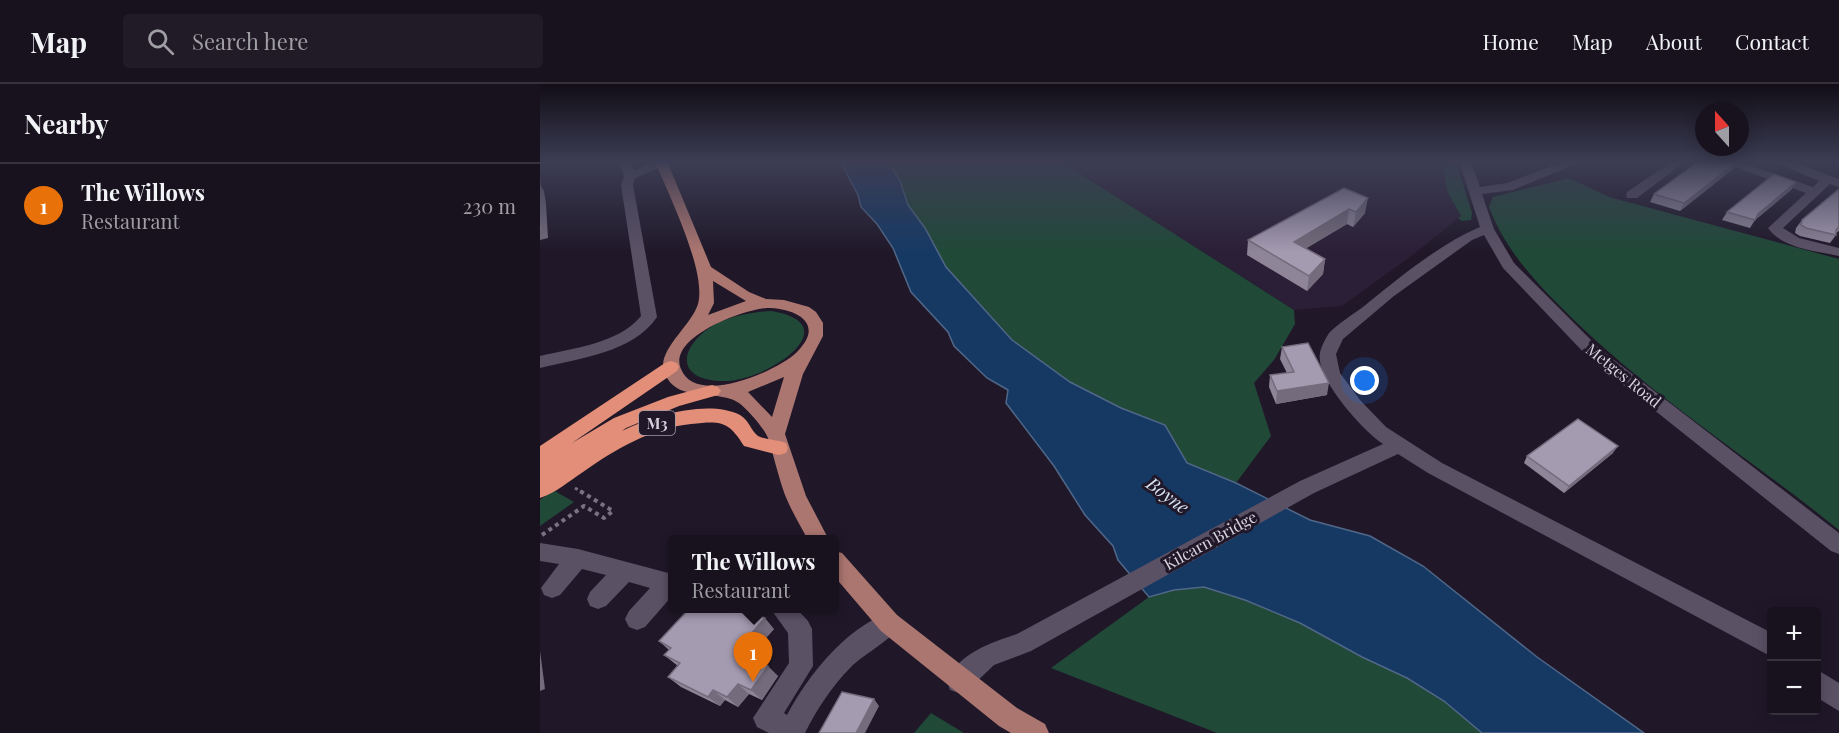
<!DOCTYPE html>
<html lang="en">
<head>
<meta charset="utf-8">
<style>
  body { margin:0; font-family:"Playfair Display",serif; background:#211b28; color:#f1f3f6 }
  .controls { position:absolute; right:18px; bottom:18px; display:grid; overflow:hidden; border-radius:6px; box-shadow:0 3px 15px #0003 }
  .controls button { width:54px; height:54px; display:grid; place-items:center; padding:0; border:0; border-bottom:2px solid #36323d; background:#18121f; color:#f1f3f6; font:30px sans-serif }
  .compass { position:absolute; left:1155px; top:18px; width:54px; height:54px; border-radius:50%; background:#18121f; box-shadow:0 3px 15px #0003; rotate:339deg }
  .you { position:absolute; left:825px; top:297px; width:21px; height:21px; margin:-15px; border:4px solid #fff; border-radius:50%; background:#1a73e8; box-shadow:0 0 0 9px #1a73e833 }
  .badge { display:grid; place-items:center; width:39px; height:39px; border-radius:50%; background:#de98f2; color:#fff; font-size:20px; font-weight:700 }
  .pin { position:absolute; translate:-50% -50px; filter:drop-shadow(0 2px 3px #0008) }
  .pin::after { content:''; position:absolute; top:32px; width:21px; height:18px; background:inherit; clip-path:polygon(0 0,100% 0,50% 100%) }
  .popup { position:absolute; left:128px; top:451px; width:171px; height:78px; box-sizing:border-box; display:grid; place-content:center; border-radius:6px; background:#18121f; filter:drop-shadow(0 2px 4px #0005); font-size:20px; white-space:nowrap; color:#9f9ea4 }
  .popup b { font-size:22px; color:#f1f3f6 }
  .popup::after { content:''; position:absolute; left:50%; top:100%; margin-left:-12px; border:12px solid transparent; border-top-color:#18121f }
  .list { margin:0; padding:0; list-style:none }
  h2 { display:flex; justify-content:space-between; align-items:center; height:78px; margin:0; padding:0 24px; font-size:26px }
  h2 small { font-size:20px; font-weight:400; color:#9f9ea4 }
  .list li { display:grid; grid-template-columns:39px 1fr auto; gap:18px; align-items:center; box-sizing:border-box; height:84px; padding:0 24px; border-top:2px solid #36323d }
  .list b { display:block; font-size:22px; white-space:nowrap }
  .list p { margin:0; font-size:20px; white-space:nowrap; color:#9f9ea4 }
  .list em { font-size:20px; font-style:normal; color:#9f9ea4 }
  .icon { flex:none; width:33px; height:33px; fill:none; stroke:currentColor; stroke-width:2; stroke-linecap:round; stroke-linejoin:round }
  .map { position:relative; flex:none; width:1299px; height:649px; overflow:hidden }
  header { display:flex; align-items:center; gap:36px; box-sizing:border-box; height:84px; padding:0 30px; background:#18121f; border-bottom:2px solid #36323d }
  header strong { font-size:28px }
  nav { display:flex; gap:33px; margin-inline-start:auto; font-size:21px }
  .search { width:420px; height:54px; background:#211b28; display:flex; align-items:center; gap:15px; box-sizing:border-box; padding:0 21px; border-radius:6px; color:#9f9ea4; font-size:22px }
  main { display:flex }
  aside { flex:1; background:#18121f }
  .map>svg:first-child { display:block }
  .built { fill:#2a1f36 }
  .green { fill:#204938 }
  .water { fill:#163964; stroke:#506788; stroke-width:1.5 }
  .lines { fill:none; stroke-linecap:round; stroke-linejoin:round }
  .path-far1 { stroke:#797381; stroke-width:3; stroke-dasharray:3 3; stroke-linecap:butt }
  .path { stroke:#797381; stroke-width:4; stroke-dasharray:4 4; stroke-linecap:butt }
  .minor { fill:#5a5165; fill-rule:evenodd }
  .major { fill:#ac7670; fill-rule:evenodd }
  .highway { fill:#e38e78; fill-rule:evenodd }
  .wall { fill:#8e8598 }
  .shaded-wall { fill:#746c7c }
  .building { fill:#a59bb1; stroke:#746c7c; stroke-width:1.5 }
  .labels { text-anchor:middle; dominant-baseline:central; stroke-width:6; stroke-linejoin:round; paint-order:stroke }
  .shield { fill:#201829; stroke:#a09aa7; stroke-width:1.5 }
  .shield-label { font-size:15px; font-weight:bold; fill:#d7d2dd }
  .street-label { font-size:16px; fill:#d7d2dd; stroke:#201829 }
  .water-label { font-size:18px; font-style:italic; fill:#d9e4f2; stroke:#201829 }
</style>
</head>
<body>
<header>
<strong>Map</strong>
<div class="search"><svg class="icon" aria-label="search" viewBox="0 0 24 24"><circle cx="10" cy="10" r="6"/><path d="M15 15l6 6"/></svg>Search here</div>
<nav><a>Home</a><a>Map</a><a>About</a><a>Contact</a></nav>
</header>
<main>
<aside>
<h2>Nearby<small></small></h2>
<ul class="list">
<li><span class="badge" style="background:#e8710a">1</span><div><b>The Willows</b><p>Restaurant</p></div><em>230 m</em></li>
</ul>
</aside>
<div class="map">
<svg width="1299" height="649" viewBox="0 0 1299 649">
  <rect width="100%" height="100%" fill="#201829"/>
  <path class="built" d="M520,77H901L908,109L921,132L870,173L802,222L754,226Z"/>
  <path class="green" d="M348,77H520L754,226L755,240L734,276L714,299L731,352L696,399L647,379L624,341L581,324L530,298L472,256L406,183L385,144L368,121L360,97Z
    M901,77H916L932,129L931,136L922,137L918,134L921,132L908,109Z
    M1029,94L1069,113L1299,175V446C1210,374 1115,315 1032,234C998,201 966,168 949,123L953,113Z
    M231,227C312,240 225,300 180,297C129,294 144,256 178,239C195,231 213,228 231,227Z
    M13,406L34,418L0,442V416Z
    M664,503L705,516L760,539L822,573L867,594L904,617L942,649H677L511,584L609,513L634,506Z
    M391,629L424,649H374Z"/>
  <path class="water" d="M300,77H348L360,97L368,121L385,144L406,183L472,256L530,298L581,324L625,341L647,379L696,399L770,436L830,452L883,482L997,573L1104,649H942L904,617L867,594L822,573L760,539L705,516L664,503L634,506L609,513L578,476L573,462L545,431L514,382L466,319L468,306L447,294L414,262L408,248L371,208L353,164L337,140L321,123L318,111Z"/>
  <g class="lines">
    <path class="path-far1" d="M35,404L42,408"/>
    <path class="path" d="M2,451L44,422L64,434L73,427L40,407"/>
    <path class="minor" d="M79,77H91L94,86L118,77H126L128,80L95,94L93,101L117,233C93,269 39,274 0,284V272C33,264 78,260 101,232L81,101L84,92Z
      M919,77H931L940,103L967,99L1025,77H1043L973,106L942,110L954,145L974,179L1061,266L1299,449V470L1291,467L1049,274L963,184L944,151L932,156L854,212L803,255L796,270L800,289L820,316L846,343L902,379L1232,549V573L888,389L858,370L774,409L491,567L454,581L428,606L419,609L410,606L407,597C419,569 450,559 477,550L760,397L843,360C823,347 775,294 780,269C781,263 786,253 790,248C799,239 812,231 823,223C856,196 901,159 940,143Z
      M1132,77H1146L1097,114H1087L1086,111L1087,108Z
      M1179,77H1197L1273,103L1279,97L1232,77H1250L1299,95V103L1290,100L1243,144L1259,154L1299,164V172C1276,167 1243,165 1228,144L1266,109Z
      M0,459L38,465L132,490V512L105,543L97,546L89,543L85,535L89,527L110,504L89,498L66,522L58,525L50,522L47,515L50,508L66,491L42,485L20,511L12,514L4,511L1,504L19,480L0,477Z
      M230,524H256L268,537L272,545L273,582L244,629L247,631C269,590 304,546 349,528L357,531L361,539C354,555 325,569 311,583C292,602 277,625 265,649H229L217,643L213,634L249,579L248,549Z
      M1276,585L1299,599V627L1276,613Z"/>
    <path class="major" d="M115,77H127L171,183L209,208L226,215L244,216L269,223L276,228L283,239V252L263,290L245,350L266,412L289,456H268C260,441 251,426 245,411C238,392 234,372 228,354C224,344 208,326 199,319C178,304 135,321 124,287C117,266 152,241 158,220C167,187 128,110 115,77ZM173,197L206,217L168,231L174,219ZM227,224C255,224 287,239 256,269C237,287 156,323 141,285C127,253 205,225 227,224ZM244,293L232,333L208,308Z
      M294,467L302,469L357,531L477,624L505,640L509,649H471L459,642L341,547L294,492Z"/>
    <path class="highway" d="M131,277L137,279L139,283L137,287L32,359L74,334L128,313L172,301L178,303L181,307L178,311L139,322L86,344L82,347C112,332 168,315 200,331C209,336 211,347 218,352C226,356 238,356 246,359L248,364L246,369L239,371L204,362C188,336 180,337 151,340C111,344 76,365 43,388C29,397 16,409 0,414V362L125,279Z"/>
  </g>
  <path class="wall" d="M1197,78L1193,85L1140,127L1110,118L1114,110Z
    M1256,98L1251,106L1215,136L1210,144L1182,136L1187,128Z
    M804,104L825,129L813,143L807,140L766,164L785,175L783,190L767,207L707,171L708,156Z
    M1299,105V147L1296,149V151L1290,159L1260,152L1255,149L1256,144L1262,136Z
    M742,263L787,311L736,320L729,303L730,291L747,289L740,275Z
    M1073,369L1024,409L984,379L987,372Z
    M234,545L219,562L222,565L213,575L238,592L222,616L209,610L198,623L185,616L180,622L141,603L128,593L138,582L124,571L129,566L119,557Z"/>
  <path class="shaded-wall" d="M1197,78L1193,85L1140,127L1144,119Z
    M0,89L1,102L4,107L6,120L8,154L0,156Z
    M1256,98L1251,106L1215,136L1218,130Z
    M828,114L825,129L813,143L816,128Z
    M809,125L807,140L752,173L754,158Z
    M785,175L783,190L767,207L769,192Z
    M789,299L787,311L736,320L737,307Z
    M1078,362L1073,369L1024,409L1029,402Z
    M225,534L234,545L219,562L222,565L210,579L199,568L208,553Z
    M0,567L5,605L0,607Z
    M228,582L238,592L222,616L211,606Z
    M198,600L209,610L198,623L187,613Z
    M173,606L185,616L180,622L168,613Z
    M334,615L339,622L325,649H316Z"/>
  <path class="building" d="M1159,77L1197,78L1144,119L1114,110Z
    M1234,90L1256,98L1218,130L1215,136L1187,128Z
    M804,104L828,114L816,128L809,125L754,158L785,175L769,192L708,156Z
    M1299,105V143L1296,146V151L1266,144L1261,141L1262,136Z
    M0,107L2,146L0,147Z
    M768,259L789,299L737,307L730,291L754,288L742,263Z
    M1038,335L1078,362L1029,402L987,372Z
    M149,525H202L225,534L208,553L212,554L199,568L228,582L211,606L198,600L187,613L173,606L168,613L128,593L140,579L124,571L131,564L119,557Z
    M302,608L334,615L316,649H279Z"/>
  <linearGradient id="sky" x2="0" y2="1"><stop stop-color="#120d17"/><stop offset="0.46" stop-color="#3c3d54"/><stop offset="1" stop-color="#3c3d54" stop-opacity="0"/></linearGradient>
  <rect width="1299" height="168" fill="url(#sky)"/>
  <g class="labels">
    <rect class="shield" x="99" y="327" width="36" height="24" rx="4.5"/>
    <g class="shield-label">
      <text x="117" y="339">M3</text>
    </g>
    <g class="street-label">
      <text transform="translate(1084 291) rotate(39)">Metges Road</text>
      <text transform="translate(670 456) rotate(-29)">Kilcarn Bridge</text>
    </g>
    <g class="water-label">
      <text transform="translate(628 411) rotate(37)">Boyne</text>
    </g>
  </g>
</svg>
<div class="controls">
<button>+</button>
<button>−</button>
</div>
<svg class="compass" viewBox="-18 -18 36 36"><path d="M0-13l5 13h-10z" fill="#e53935"/><path d="M0 13l5-13h-10z" fill="#9f9ea4"/></svg>
<div class="you"></div>
<div class="pin badge" style="left:213px;top:598px;background:#e8710a">1</div>
<div class="popup"><b>The Willows</b>Restaurant</div>
</div>
</main>
</body>
</html>
